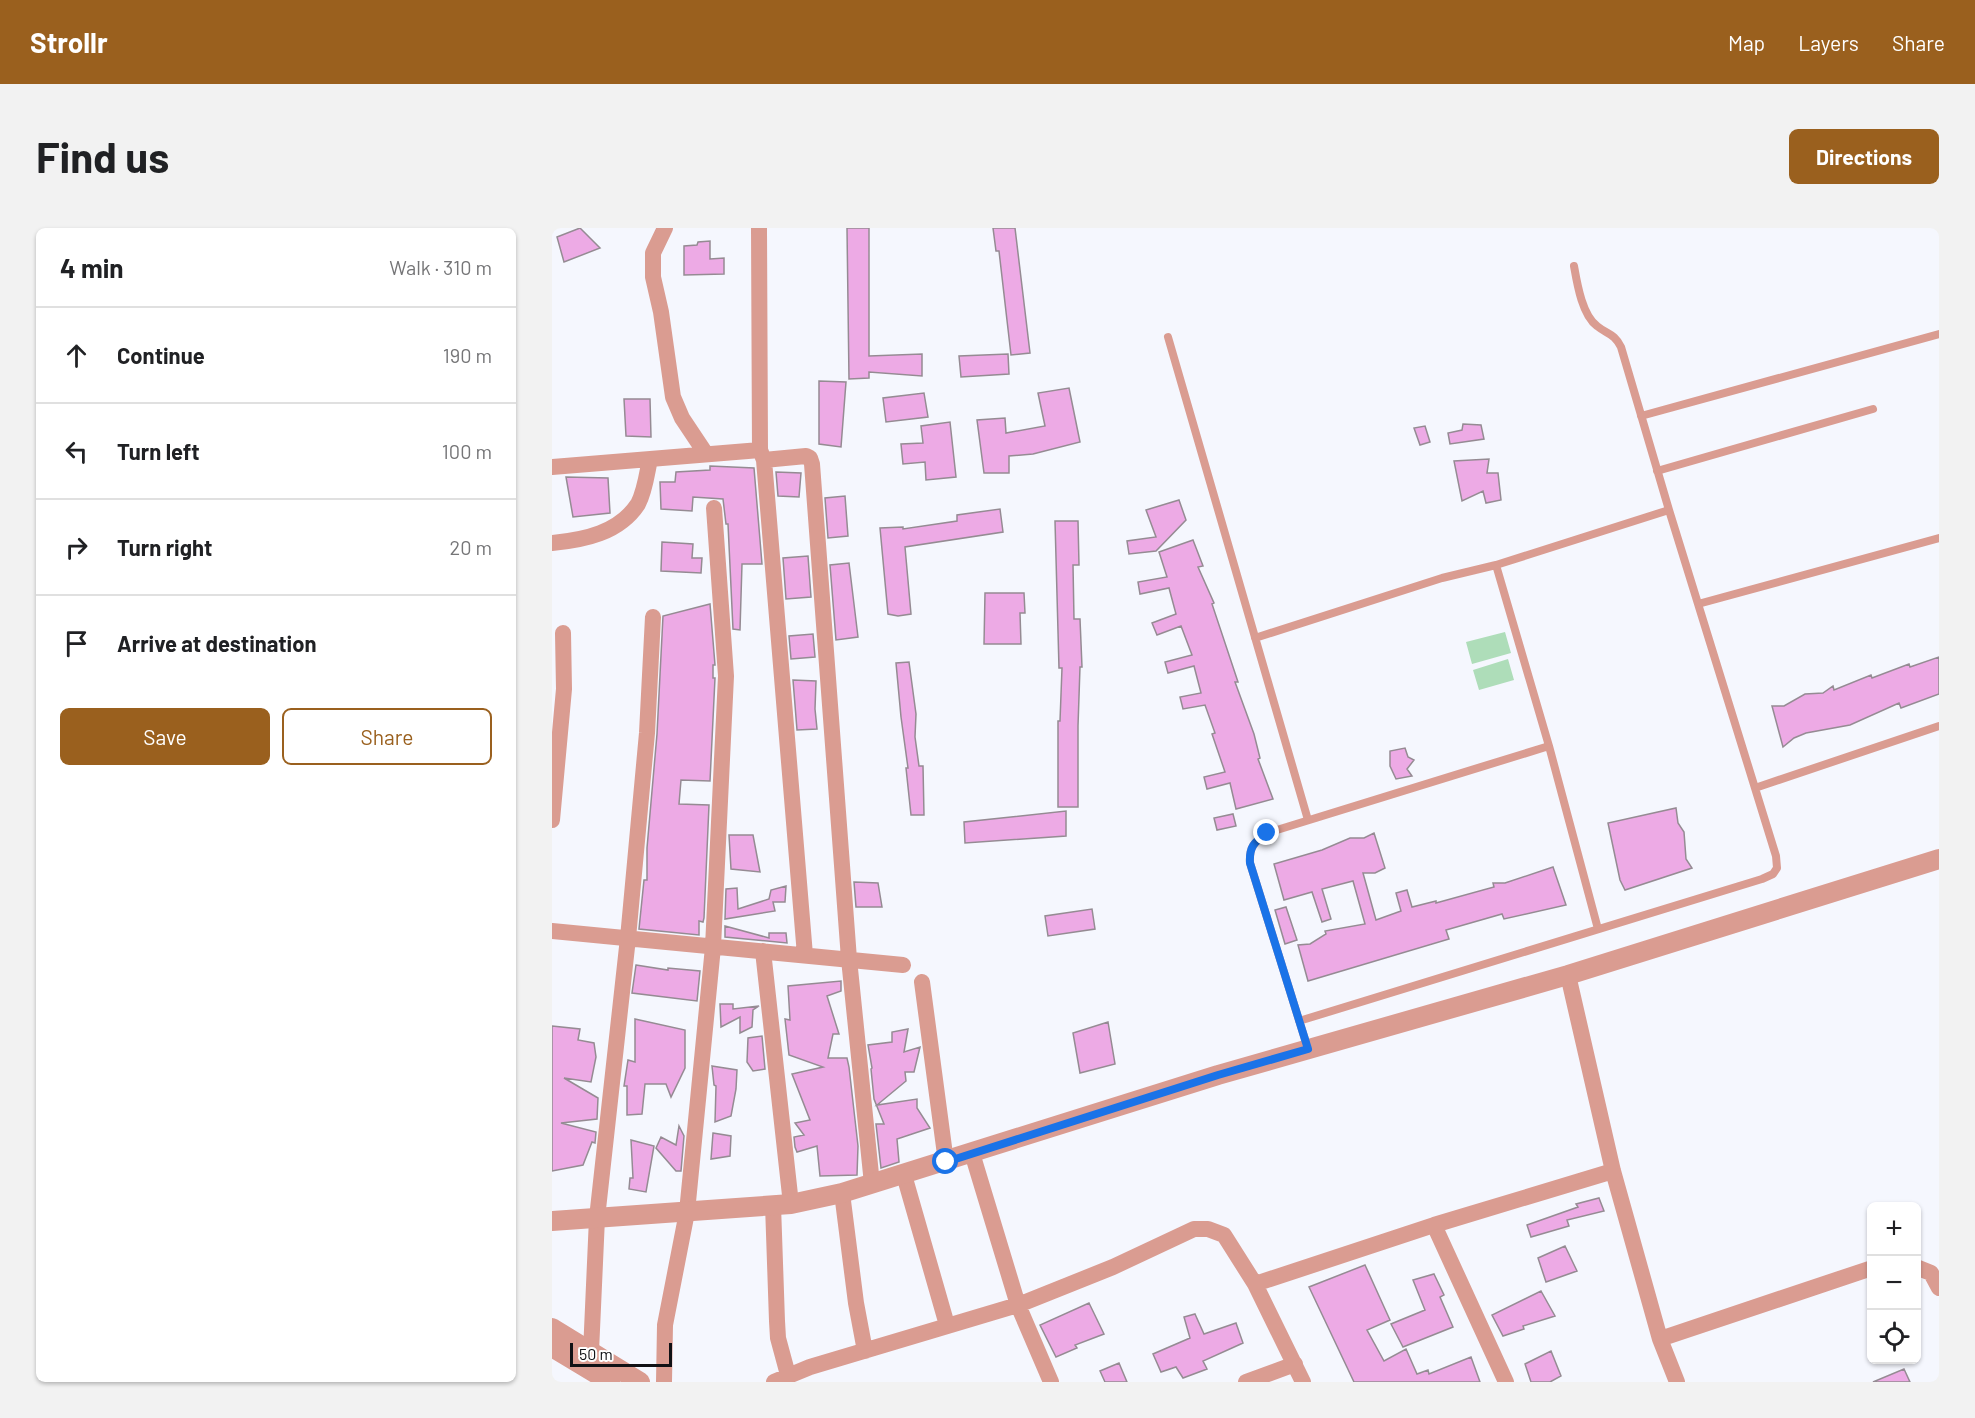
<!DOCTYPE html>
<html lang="en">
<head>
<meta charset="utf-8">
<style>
  body { margin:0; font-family:Barlow,sans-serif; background:#f2f2f2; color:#202124 }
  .controls { position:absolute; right:18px; bottom:18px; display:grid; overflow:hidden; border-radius:9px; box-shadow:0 2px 4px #0004 }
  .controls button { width:54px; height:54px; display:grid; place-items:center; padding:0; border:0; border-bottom:2px solid #e0e0e0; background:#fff; color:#202124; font:30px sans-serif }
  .scale { position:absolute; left:18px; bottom:15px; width:102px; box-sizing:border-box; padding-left:6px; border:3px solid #101115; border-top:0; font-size:16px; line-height:21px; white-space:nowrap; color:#101115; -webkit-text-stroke:4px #fff; paint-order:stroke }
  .stop { position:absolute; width:18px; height:18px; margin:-14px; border:4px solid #1a73e8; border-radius:50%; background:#fff }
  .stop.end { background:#1a73e8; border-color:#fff; box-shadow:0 2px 6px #0008 }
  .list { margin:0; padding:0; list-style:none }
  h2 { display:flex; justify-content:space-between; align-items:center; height:78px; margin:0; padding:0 24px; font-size:26px }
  h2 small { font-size:20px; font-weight:400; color:#757577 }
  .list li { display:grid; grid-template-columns:39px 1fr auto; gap:18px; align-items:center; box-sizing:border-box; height:96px; padding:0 24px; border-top:2px solid #e0e0e0 }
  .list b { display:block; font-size:22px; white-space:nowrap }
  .list em { font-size:20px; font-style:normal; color:#757577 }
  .actions { display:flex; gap:12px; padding:18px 24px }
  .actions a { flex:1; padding:14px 0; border:2px solid #9a601e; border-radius:9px; text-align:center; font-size:21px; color:#9a601e }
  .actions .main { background:#9a601e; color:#fff }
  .icon { flex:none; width:33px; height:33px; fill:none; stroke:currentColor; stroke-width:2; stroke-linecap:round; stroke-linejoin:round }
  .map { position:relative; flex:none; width:1387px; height:1154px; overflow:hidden; border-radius:9px }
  header { display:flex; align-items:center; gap:36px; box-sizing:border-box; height:84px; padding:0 30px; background:#9a601e; color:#fff }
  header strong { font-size:28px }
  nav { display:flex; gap:33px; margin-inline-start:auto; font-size:21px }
  .intro { display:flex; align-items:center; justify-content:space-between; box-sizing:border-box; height:144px; padding:0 36px }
  h1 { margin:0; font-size:42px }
  .button { padding:15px 27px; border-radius:9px; background:#9a601e; color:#fff; font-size:21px; font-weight:700 }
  main { display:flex; gap:36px; padding:0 36px }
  aside { flex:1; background:#fff; border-radius:9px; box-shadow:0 2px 4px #0004 }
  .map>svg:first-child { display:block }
  .green { fill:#aeddb9 }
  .building { fill:#edaae5; stroke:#958b93; stroke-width:1.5 }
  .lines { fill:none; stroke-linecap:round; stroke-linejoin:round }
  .service { stroke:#da9c91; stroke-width:8 }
  .minor { stroke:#da9c91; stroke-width:16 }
  .tertiary { stroke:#da9c91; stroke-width:20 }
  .route { stroke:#1a73e8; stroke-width:8 }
</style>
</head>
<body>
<header>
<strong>Strollr</strong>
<nav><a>Map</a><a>Layers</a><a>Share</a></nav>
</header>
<div class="intro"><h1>Find us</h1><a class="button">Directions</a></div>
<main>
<aside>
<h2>4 min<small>Walk · 310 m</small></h2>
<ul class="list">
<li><svg class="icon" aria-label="ahead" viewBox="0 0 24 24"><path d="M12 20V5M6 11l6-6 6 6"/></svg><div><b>Continue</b></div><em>190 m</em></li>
<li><svg class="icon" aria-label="left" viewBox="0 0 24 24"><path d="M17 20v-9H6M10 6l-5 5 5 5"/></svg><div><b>Turn left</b></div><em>100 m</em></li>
<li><svg class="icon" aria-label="right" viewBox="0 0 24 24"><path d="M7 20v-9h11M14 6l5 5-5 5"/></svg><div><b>Turn right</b></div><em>20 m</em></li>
<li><svg class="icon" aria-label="arrive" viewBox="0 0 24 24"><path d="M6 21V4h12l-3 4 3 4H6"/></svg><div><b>Arrive at destination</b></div></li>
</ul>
<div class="actions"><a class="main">Save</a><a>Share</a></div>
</aside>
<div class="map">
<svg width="1387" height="1154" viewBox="0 0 1387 1154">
  <rect width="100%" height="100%" fill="#f5f7fe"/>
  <path class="green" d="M953,404L959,425L920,436L914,414Z
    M956,431L962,452L927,462L921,442Z"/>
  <path class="building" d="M28,0L48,20L12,34L5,9Z
    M295,0H317V128L370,126V148L317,144V150L297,151Z
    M441,0H463L478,125L459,127L447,23H444Z
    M158,13V31L172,30V46L132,47V18L145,17L146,14Z
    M456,126L457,146L409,149L407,128Z
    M267,153L294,154L289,219L267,216Z
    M517,160L528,214L481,226L457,228V245H432L425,192L453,190L454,205L493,198L486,165Z
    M372,165L376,189L334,194L331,170Z
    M72,171H98L99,209L74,208Z
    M398,194L404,249L374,252L373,234L351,236L349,216L371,215L369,198Z
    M911,196L929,197L932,211L898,216L896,205L910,202Z
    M873,198L878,214L868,217L862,200Z
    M937,231L935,245H946L949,272L934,275L931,263L910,273L902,233Z
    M158,238L202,240L210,336H190L188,402L181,401L176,296H174L171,271L141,269L140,283L109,281L108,254H123L124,244L158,242Z
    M224,244L249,245L247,269L226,268Z
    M14,249L56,250L58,285L21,289Z
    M293,268L296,308L276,310L273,270Z
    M627,272L634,292L604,323L577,326L575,313L604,309L594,282Z
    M448,281L451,304L353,319L359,386L346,388L336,386L328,300L351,299V301L405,293V287Z
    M503,293H526L527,337H521L522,391H528L530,439H528L526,498V579H506V493H508L510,440H507Z
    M641,312L651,338L646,339L662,375L660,376L686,454H683L702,506L708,530L706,531L721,571L684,581L678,555L655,561L652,549L673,544L660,506L663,505L653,477L631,481L628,469L649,465L642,438L616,445L613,434L640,427L629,398L605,407L600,395L624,386L617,360L588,366L586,354L615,349L607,324Z
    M110,314L141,316L140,330H150L149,345L109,343Z
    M256,328L259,369L234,371L231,330Z
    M297,335L306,409L284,412L278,337Z
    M433,365H472L473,385H468L469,416H432Z
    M158,376L163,437H161V450H163L158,553L129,552L127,576L157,577L152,690L151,694L147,693V707L87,701L92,652H95V620L105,506L111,388Z
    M261,406L263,429L239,431L237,408Z
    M1387,429V466L1349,480L1347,475L1298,497L1254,505L1242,510L1231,519L1220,478H1232L1253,466L1271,465L1281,458L1282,462L1319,447L1320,450L1357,436L1358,439Z
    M357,434L364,486L363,509L367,538H371L372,587H359L354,540H356L349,489L344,435Z
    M241,452L264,453L263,481L265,501L245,502Z
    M853,520L856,529L862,532L855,541L860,548L844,551L838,538V523Z
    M1124,580L1126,595L1132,604L1134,631L1140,640L1073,662L1068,652L1056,595Z
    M514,583V608L413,615L412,594Z
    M681,586L684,598L665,602L662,590Z
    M822,605L833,640L823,645H811L824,692L849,683L844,665L855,662L860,679L884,673V675L942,659L941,655H953L1001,639L1014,677L952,691L950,686L894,702L897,711L756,753L746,717L758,716L774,706L773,703L813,696L801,653L770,661L779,691L770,694L760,664L732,672L722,636L770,622L798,610H812Z
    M177,607H201L208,644L179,641Z
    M302,654L326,655L330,679H304Z
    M234,658L233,674H221L223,683L173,691L174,661L185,660L186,681L217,671L219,662Z
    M734,679L745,712L733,716L723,682Z
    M540,681L543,701L496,708L493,688Z
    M173,698L217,710V705H234L235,715L173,709Z
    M84,737L116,742V740L148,743L145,773L80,765Z
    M289,753V763L275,768L287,806H281L276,830H295L297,839L306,918L305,947L268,948L265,918L245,924L243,919L242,909L252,907L243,895L258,892L240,846L271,839L237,827L233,791L238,792L236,758Z
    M168,776H181V781L207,778L201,782L200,799L188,805V789L169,799Z
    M83,791L133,802V840L119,869L114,856H93L90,886L75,887V858H72L76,832L83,834Z
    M556,794L563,836L528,845L521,805Z
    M0,798L28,801L26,812L42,815L44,829L39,854L12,850L46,870L45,891L9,895L44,904L43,915L40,914L31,937L0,943Z
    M356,801L352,824L368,819L362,844H353L354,853L325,877L365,871V880L378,900L345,911L347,934L329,940L324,896H332L322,871L319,841L320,840L316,817L340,814V804Z
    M210,808L213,841L201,843L195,834L196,810Z
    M160,838L185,842L184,861L179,888L163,894L164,858L162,857Z
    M127,898L132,908L129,943H124L104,920L109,909L124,917Z
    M161,905L179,908L178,928L159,931Z
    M79,912L102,918L94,964L77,961L78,950H81Z
    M1047,970L1052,983L1015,992L1017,998L979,1009L975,997L1026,979L1024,976Z
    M1013,1018L1025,1043L994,1054L986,1030Z
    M813,1037L838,1092L815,1102L832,1133L854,1121L865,1146L876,1142L877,1146L919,1129L928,1154H802L757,1059Z
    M882,1046L892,1067L888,1069L901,1099L851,1119L839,1096L873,1082L861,1052Z
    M989,1063L1003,1088L971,1098L972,1101L951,1108L940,1087Z
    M537,1075L552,1106L523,1117L525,1120L504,1129L488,1097Z
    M643,1086L652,1106L684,1095L691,1115L651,1133L655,1141L631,1150L624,1139L609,1144L601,1126L638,1110L632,1089Z
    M999,1123L1009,1148L998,1154H979L973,1136Z
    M567,1135L575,1154H553L548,1143Z
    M1352,1141L1358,1154H1321Z"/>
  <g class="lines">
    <path class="service" d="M1022,38C1025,55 1030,87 1045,98C1056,107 1062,105 1069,119L1117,282
      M616,109L756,592
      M1089,188L1387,106
      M1105,243L1321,181
      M944,337L997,518L1046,701
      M1146,376L1387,310
      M703,410L890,350L944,337L1117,282L1224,628L1225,640L1221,646L1210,651L747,793
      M1203,560L1387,498
      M756,821L698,635C697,619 702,614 715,605L997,518"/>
    <path class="minor" d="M113,0L101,25V49L109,84L121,169L130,190L154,226
      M207,0L208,222L212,232L253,727
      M212,232L254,228L258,230L260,236L297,731L320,956
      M0,239L208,222
      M0,315C32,312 67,305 86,276C93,263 95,245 98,231
      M0,592L12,461L11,405
      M0,703L351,737
      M211,723L239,976
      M1016,747L1061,943L1108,1111L1320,1040
      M370,754L394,934
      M420,925L466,1077L499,1154
      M352,947L395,1097
      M290,965L304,1075L313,1123
      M221,977L225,1093L226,1110L236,1147
      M882,997L954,1154
      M1364,1039L1379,1045L1387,1060
      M1108,1111L1125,1154
      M39,1124L45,990L76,710L95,505L101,389
      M112,1154L113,1097L135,984L161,719L174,448L162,280
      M222,1154L258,1139L466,1077L561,1039L642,1001H656L672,1007L703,1056
      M694,1154L743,1136
      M751,1154L703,1056L882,997L1061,943"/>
    <path class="tertiary" d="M0,993L239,976L290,965L666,847L1016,747L1387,631
      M0,1100L88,1154
      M0,1119L58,1154"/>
  </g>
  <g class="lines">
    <path class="route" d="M394,934L666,847L756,821L698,635C697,619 702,614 715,605"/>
  </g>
</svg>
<div class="controls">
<button>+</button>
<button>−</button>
<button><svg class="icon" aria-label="locate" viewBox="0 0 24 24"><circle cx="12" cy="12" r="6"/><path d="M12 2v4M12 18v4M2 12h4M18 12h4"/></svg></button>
</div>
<div class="scale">50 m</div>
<div class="stop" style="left:394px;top:934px"></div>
<div class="stop end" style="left:715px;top:605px"></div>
</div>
</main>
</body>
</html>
